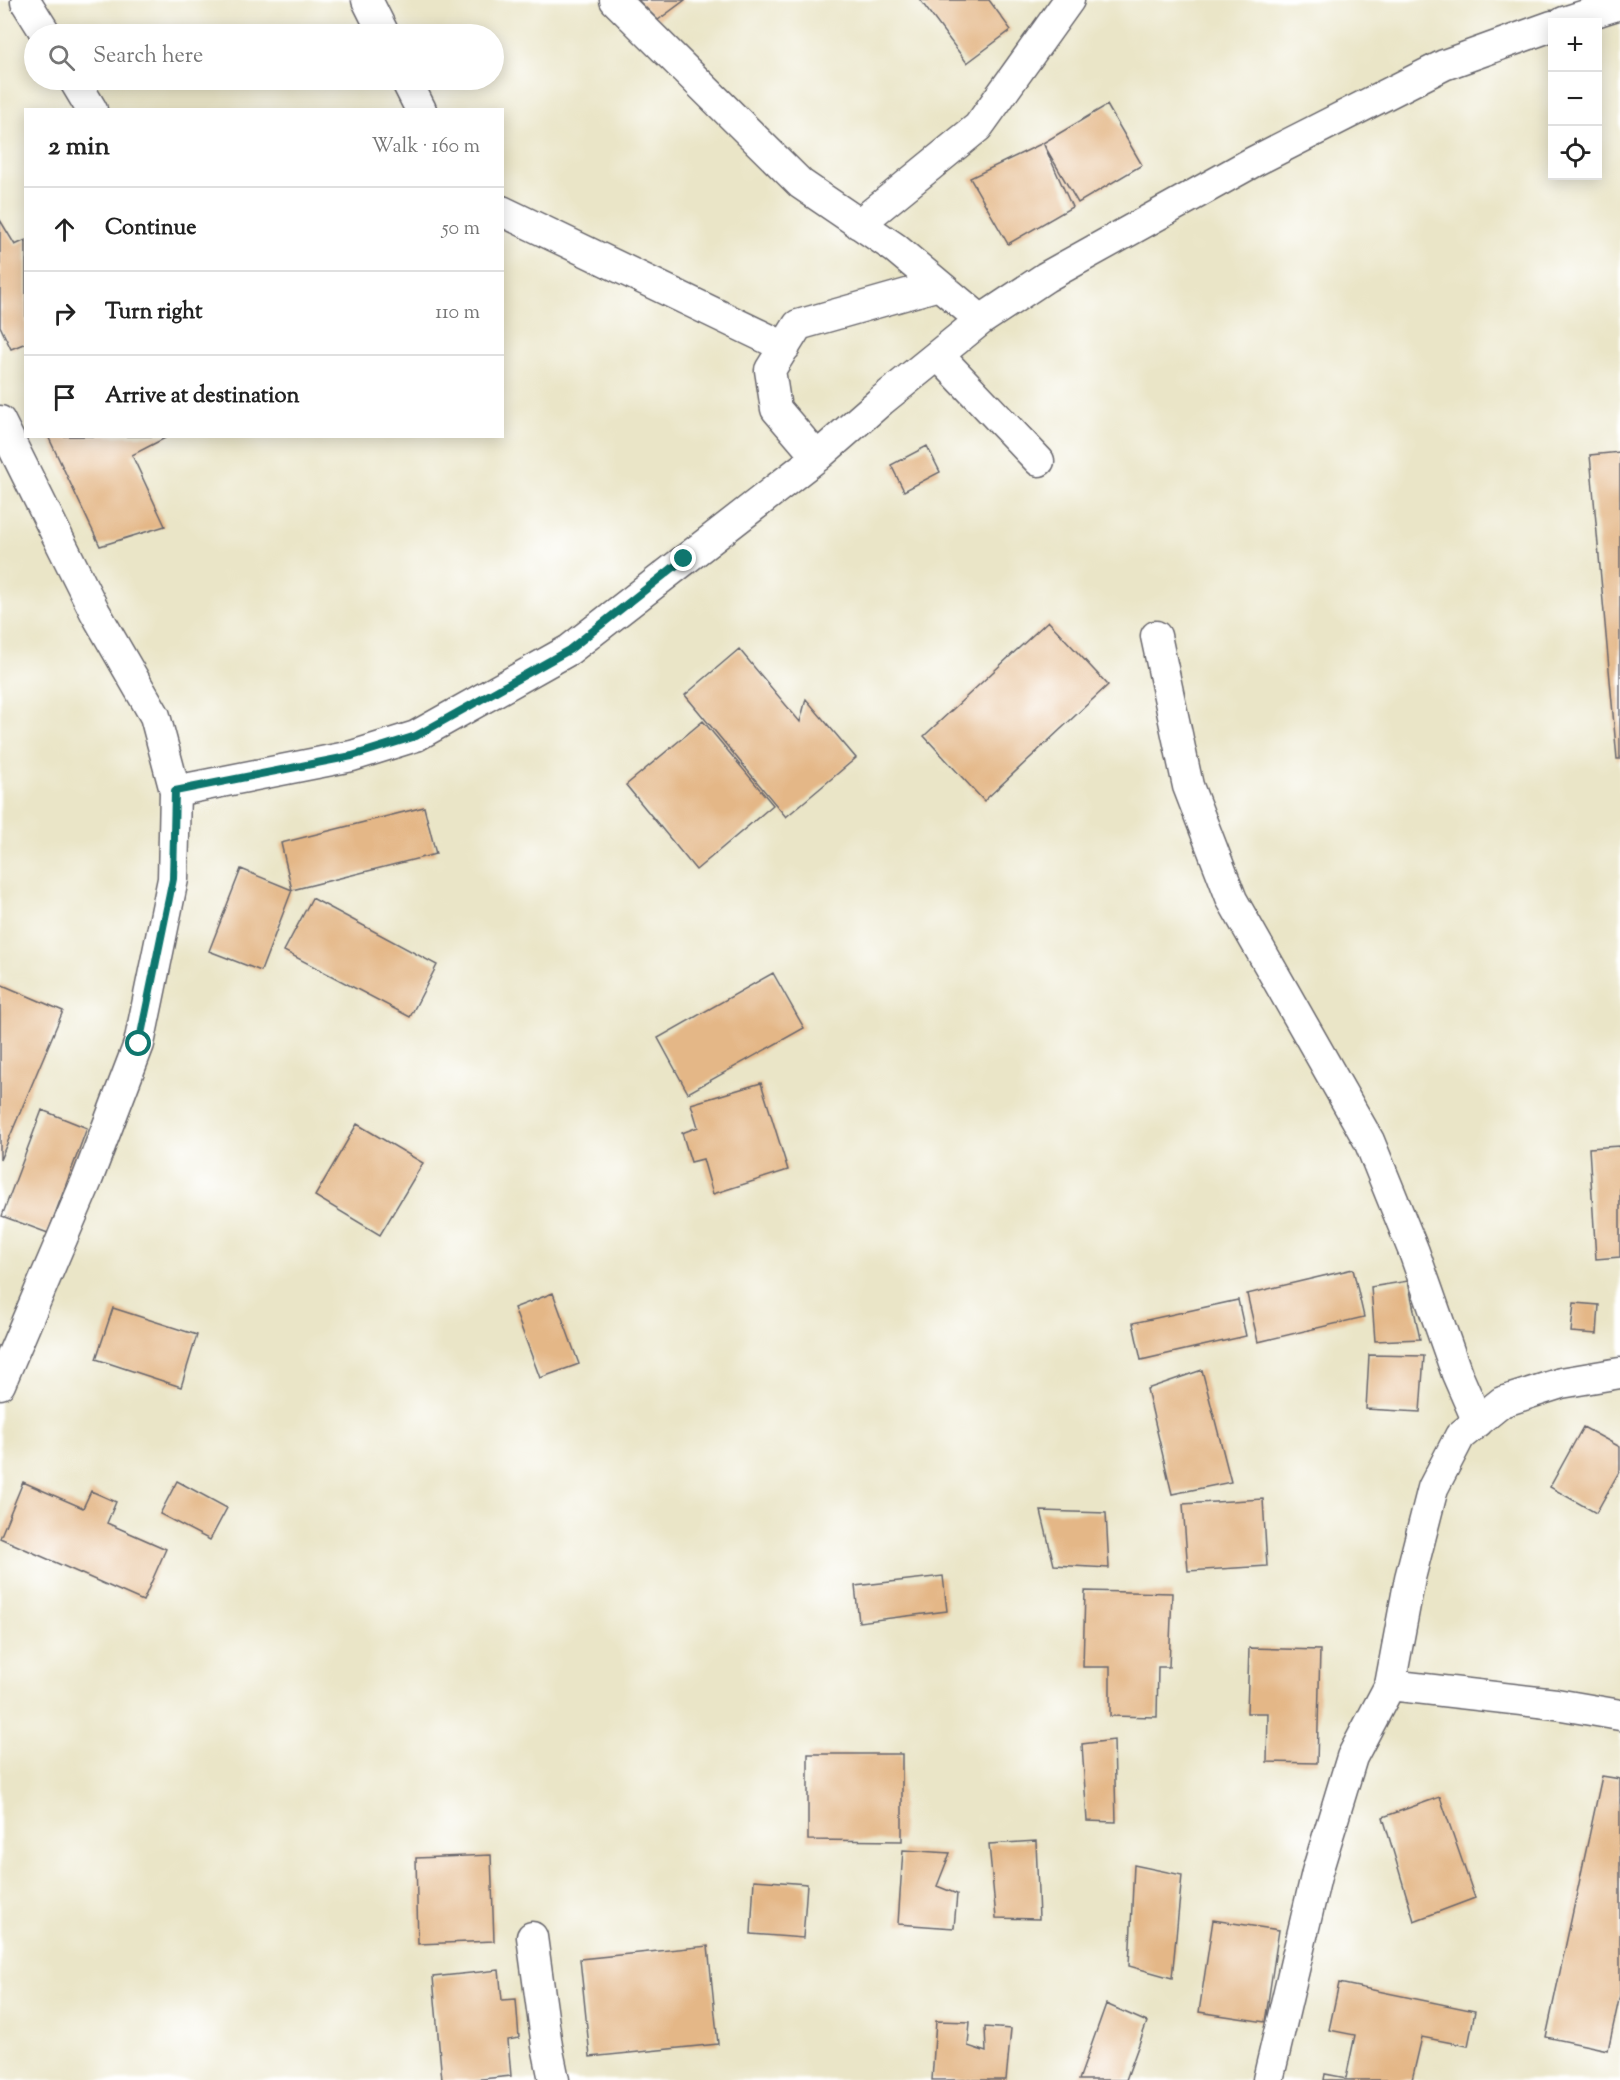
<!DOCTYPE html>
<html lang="en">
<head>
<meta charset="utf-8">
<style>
  body { margin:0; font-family:"Sorts Mill Goudy",serif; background:#f6f6f6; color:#222 }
  .controls { position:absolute; right:18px; top:18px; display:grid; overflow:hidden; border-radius:0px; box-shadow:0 3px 15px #0003 }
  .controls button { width:54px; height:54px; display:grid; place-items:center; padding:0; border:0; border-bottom:2px solid #e0e0e0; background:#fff; color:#222; font:30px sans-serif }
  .stop { position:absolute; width:18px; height:18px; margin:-14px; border:4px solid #0f766e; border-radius:50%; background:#fff }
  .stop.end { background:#0f766e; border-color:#fff; box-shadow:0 2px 6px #0008 }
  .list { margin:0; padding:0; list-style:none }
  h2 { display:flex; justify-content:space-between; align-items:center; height:78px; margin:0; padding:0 24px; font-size:26px }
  h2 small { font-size:20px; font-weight:400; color:#767676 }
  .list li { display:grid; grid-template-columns:39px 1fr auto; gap:18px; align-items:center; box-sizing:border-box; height:84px; padding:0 24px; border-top:2px solid #e0e0e0 }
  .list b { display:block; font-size:22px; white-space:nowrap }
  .list em { font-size:20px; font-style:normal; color:#767676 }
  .icon { flex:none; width:33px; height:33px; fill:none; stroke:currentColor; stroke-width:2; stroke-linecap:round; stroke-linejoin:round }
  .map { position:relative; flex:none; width:1620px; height:2080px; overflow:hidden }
  .search { position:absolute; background:#fff; box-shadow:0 3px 15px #0003; left:24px; top:24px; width:480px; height:66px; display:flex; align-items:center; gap:15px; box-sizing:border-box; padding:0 21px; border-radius:33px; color:#767676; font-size:22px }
  .panel { position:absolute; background:#fff; box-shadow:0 3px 15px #0003; left:24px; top:108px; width:480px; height:330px; border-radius:0px }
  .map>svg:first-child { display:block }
  .building { fill:#e4b787 }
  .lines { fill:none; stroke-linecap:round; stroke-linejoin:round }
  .street-casing { stroke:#68666c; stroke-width:33 }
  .street { stroke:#fff; stroke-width:30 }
  .route { stroke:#0f766e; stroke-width:8 }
</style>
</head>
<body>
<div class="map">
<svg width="1620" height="2080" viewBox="0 0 1620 2080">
  <rect width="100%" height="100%" fill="#fff"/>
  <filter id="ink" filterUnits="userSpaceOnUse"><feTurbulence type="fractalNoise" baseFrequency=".0167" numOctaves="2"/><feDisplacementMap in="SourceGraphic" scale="12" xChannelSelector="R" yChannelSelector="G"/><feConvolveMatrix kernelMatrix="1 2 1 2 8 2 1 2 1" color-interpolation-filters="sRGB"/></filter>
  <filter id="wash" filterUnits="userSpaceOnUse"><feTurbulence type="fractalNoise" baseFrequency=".008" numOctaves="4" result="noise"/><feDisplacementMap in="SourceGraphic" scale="24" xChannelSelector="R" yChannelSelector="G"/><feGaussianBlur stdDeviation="1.35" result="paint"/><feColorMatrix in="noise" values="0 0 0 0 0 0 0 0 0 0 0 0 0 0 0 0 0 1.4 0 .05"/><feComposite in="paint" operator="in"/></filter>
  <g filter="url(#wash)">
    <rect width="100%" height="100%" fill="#eae5c7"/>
    <g id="blocks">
      <path class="building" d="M638,0H685L658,20Z
        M920,0H989L1011,30L967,63Z
        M1107,105L1142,165L1078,203L1044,145L1072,207L1008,244L970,178L1043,143Z
        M0,220L15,245L26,240V343L11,349L0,326Z
        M48,436H169L132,455L165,526L100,546Z
        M927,446L940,472L904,491L891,465Z
        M1620,452V759H1617L1590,455Z
        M1048,621L1108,685L984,801L924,736Z
        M739,649L800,722L806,699L856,758L786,817L685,695Z
        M703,721L773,805L696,870L626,785Z
        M424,807L436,854L292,890L281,843Z
        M241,869L292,890L261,971L209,951Z
        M312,898L437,965L410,1017L284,951Z
        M773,973L804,1028L688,1093L658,1038Z
        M0,984L63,1011L0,1160Z
        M761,1083L788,1170L713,1194L703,1159L691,1162L682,1133L698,1127L691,1104Z
        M42,1110L87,1128L48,1233L2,1216Z
        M357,1124L423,1163L380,1235L315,1196Z
        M1620,1146V1257L1596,1259L1589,1148Z
        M1353,1269L1364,1317L1258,1342L1247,1294Z
        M1408,1281L1420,1339L1375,1341L1371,1287Z
        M553,1293L579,1364L540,1378L514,1308Z
        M1238,1300L1246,1336L1141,1360L1133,1323Z
        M1574,1303L1599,1305L1597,1334L1571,1332Z
        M113,1308L197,1335L181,1387L96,1359Z
        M1369,1355L1424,1356L1420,1412L1366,1409Z
        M1202,1370L1231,1482L1172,1494L1147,1389Z
        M1583,1427L1620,1447V1470L1596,1513L1550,1487Z
        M177,1481L227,1508L210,1540L160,1514Z
        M23,1482L83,1508L91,1491L116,1502L107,1523L166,1549L143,1601L0,1538Z
        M1263,1499L1267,1566L1188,1571L1183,1504Z
        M1041,1511L1106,1513L1109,1568L1054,1565Z
        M943,1576L947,1611L859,1622L855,1586Z
        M1085,1591L1172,1593L1169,1667H1158L1157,1717L1110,1716V1667H1083Z
        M1249,1648L1320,1650L1317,1763L1267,1762L1268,1713H1247Z
        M1114,1740L1116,1822L1087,1821L1082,1744Z
        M808,1754H902V1841L808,1840Z
        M1602,1776L1620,1779V1995L1608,2050L1546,2037Z
        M1440,1797L1475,1898L1414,1921L1383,1817Z
        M1036,1841L1039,1919L996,1918L989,1844Z
        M903,1850L950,1853L937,1886L957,1894L954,1928L898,1924Z
        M491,1855L494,1941L418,1944L416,1858Z
        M1134,1865L1182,1875L1172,1978L1129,1966Z
        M754,1880L807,1884L803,1938L751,1934Z
        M1213,1920L1279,1930L1265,2022L1199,2012Z
        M708,1946L718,2044L590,2057L580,1959Z
        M499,1970L502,2000L516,1999L519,2038L508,2040L511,2076L472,2080H442L433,1977Z
        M1339,1983L1475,2011L1468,2046L1422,2037L1412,2080H1324L1325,2074L1346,2078L1355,2035L1329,2030Z
        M1106,2004L1147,2022L1126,2080H1079Z
        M936,2021L970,2022L968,2046L986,2052L985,2027L1011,2029L1006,2080H932Z"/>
    </g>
  </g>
  <g filter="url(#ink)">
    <use href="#blocks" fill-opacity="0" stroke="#68666c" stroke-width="1.5"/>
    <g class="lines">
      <defs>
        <path id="street" d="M367,0L384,34
          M615,0L801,184L895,248L981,320
          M26,2L46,34
          M1564,22L1620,4
          M74,80L92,110
          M406,80L421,110
          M502,211L785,347
          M859,224L978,127L1069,0
          M938,355L1039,461
          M0,421L95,612L155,716L175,791L173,879L139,1044L87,1180L0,1384
          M817,457L776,409L770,370L798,325L939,285
          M1156,636L1188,786L1232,900L1369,1141L1414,1252L1457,1374L1478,1422
          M175,791L352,756L416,736L569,650L817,457L881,401L981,320L1046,277L1253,162L1444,65L1552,26
          M1390,1685L1556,1704L1620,1715
          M532,1937L547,2046L554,2080
          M1268,2080L1317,1872L1352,1757L1390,1685L1410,1578L1433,1488L1460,1436L1502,1402L1561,1383L1620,1373"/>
      </defs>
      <use href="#street" class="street-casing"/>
      <use href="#street" class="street"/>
    </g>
  </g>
  <g class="lines" filter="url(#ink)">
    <path class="route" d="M139,1044L173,879L175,791L352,756L416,736L569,650L684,559"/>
  </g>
</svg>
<div class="controls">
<button>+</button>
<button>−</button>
<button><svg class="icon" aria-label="locate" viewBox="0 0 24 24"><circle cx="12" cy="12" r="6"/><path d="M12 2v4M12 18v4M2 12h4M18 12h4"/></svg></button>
</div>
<div class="stop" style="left:139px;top:1044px"></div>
<div class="stop end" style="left:684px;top:559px"></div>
<div class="search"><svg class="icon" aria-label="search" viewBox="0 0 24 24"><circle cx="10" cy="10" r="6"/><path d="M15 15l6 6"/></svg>Search here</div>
<section class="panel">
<h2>2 min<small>Walk · 160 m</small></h2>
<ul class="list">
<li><svg class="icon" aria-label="ahead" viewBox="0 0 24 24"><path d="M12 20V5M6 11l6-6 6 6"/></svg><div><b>Continue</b></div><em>50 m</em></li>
<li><svg class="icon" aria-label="right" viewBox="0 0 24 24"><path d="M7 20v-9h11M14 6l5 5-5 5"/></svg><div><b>Turn right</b></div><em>110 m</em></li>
<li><svg class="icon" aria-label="arrive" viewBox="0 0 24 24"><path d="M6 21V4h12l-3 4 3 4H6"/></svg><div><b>Arrive at destination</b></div></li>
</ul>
</section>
</div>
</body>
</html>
